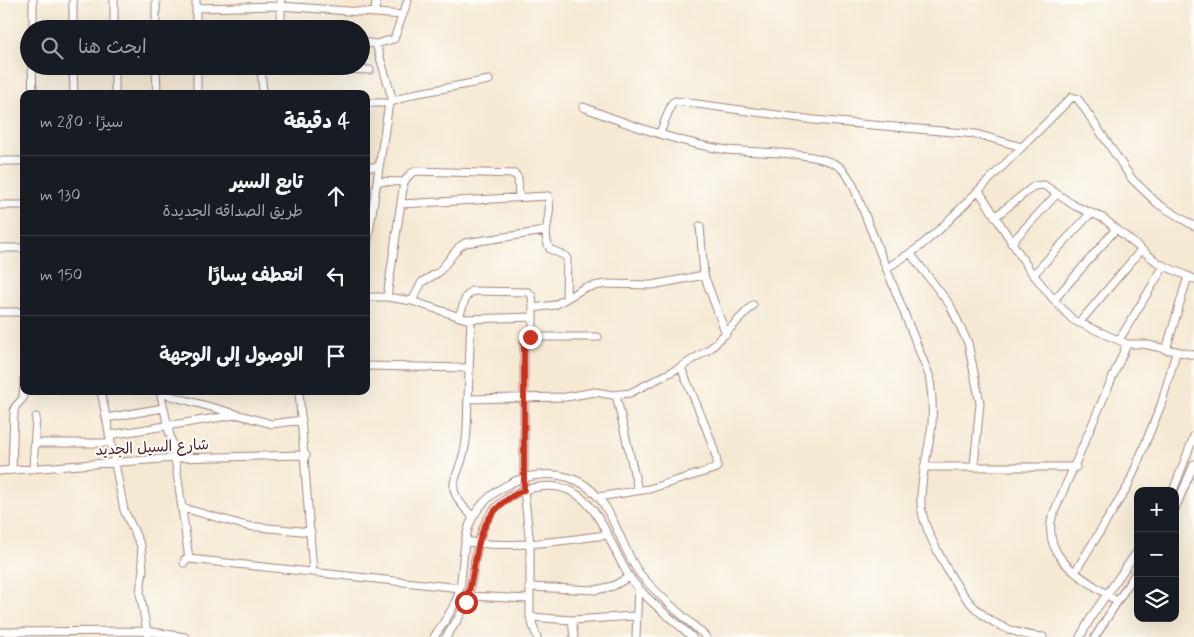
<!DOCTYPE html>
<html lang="ar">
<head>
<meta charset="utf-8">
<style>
  body { margin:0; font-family:Mynerve,"Playpen Sans Arabic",sans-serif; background:#242831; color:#f1f3f6; direction:rtl }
  .controls { position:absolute; right:15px; bottom:15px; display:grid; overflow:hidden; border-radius:10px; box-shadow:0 5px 20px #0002 }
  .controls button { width:45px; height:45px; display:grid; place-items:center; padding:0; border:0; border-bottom:1px solid #363941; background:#171b24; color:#f1f3f6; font:25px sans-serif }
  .stop { position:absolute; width:15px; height:15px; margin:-11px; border:4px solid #c8321e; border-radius:50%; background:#fff }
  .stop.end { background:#c8321e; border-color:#fff; box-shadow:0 1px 5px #0008 }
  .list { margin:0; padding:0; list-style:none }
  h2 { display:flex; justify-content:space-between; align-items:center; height:65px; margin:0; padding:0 20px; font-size:21px }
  h2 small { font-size:16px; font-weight:400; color:#9ea1a6 }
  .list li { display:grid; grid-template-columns:32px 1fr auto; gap:15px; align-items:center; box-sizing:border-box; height:80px; padding:0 20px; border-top:1px solid #363941 }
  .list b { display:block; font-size:19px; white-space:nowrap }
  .list p { margin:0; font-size:16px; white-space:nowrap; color:#9ea1a6 }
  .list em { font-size:16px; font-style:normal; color:#9ea1a6 }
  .icon { flex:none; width:28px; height:28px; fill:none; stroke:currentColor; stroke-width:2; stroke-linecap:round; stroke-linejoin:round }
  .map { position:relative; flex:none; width:1194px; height:637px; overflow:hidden; direction:ltr }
  .search { position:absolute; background:#171b24; box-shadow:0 5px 20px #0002; left:20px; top:20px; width:350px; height:55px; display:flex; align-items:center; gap:12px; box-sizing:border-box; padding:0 18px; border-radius:28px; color:#9ea1a6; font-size:19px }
  .panel { position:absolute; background:#171b24; box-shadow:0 5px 20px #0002; left:20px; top:90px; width:350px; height:305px; border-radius:10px; direction:rtl }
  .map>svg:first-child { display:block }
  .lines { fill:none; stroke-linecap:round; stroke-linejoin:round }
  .minor-casing { stroke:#a0847f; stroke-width:9 }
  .minor { stroke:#fff; stroke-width:7 }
  .route { stroke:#c8321e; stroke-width:6 }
  .labels { text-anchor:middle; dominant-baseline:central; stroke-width:4; stroke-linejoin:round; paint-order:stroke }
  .street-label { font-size:15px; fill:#4a1f2b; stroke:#fdfcf7 }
</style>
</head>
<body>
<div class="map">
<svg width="1194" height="637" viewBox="0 0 1194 637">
  <rect width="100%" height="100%" fill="#fdfcf7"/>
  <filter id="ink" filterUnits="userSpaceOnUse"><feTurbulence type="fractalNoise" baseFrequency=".02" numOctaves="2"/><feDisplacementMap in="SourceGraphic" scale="10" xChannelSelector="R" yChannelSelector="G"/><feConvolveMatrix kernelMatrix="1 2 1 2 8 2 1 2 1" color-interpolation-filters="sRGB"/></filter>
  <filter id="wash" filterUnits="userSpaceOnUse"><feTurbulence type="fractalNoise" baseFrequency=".0096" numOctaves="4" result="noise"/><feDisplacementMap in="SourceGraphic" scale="20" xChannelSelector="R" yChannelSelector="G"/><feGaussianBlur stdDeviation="1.12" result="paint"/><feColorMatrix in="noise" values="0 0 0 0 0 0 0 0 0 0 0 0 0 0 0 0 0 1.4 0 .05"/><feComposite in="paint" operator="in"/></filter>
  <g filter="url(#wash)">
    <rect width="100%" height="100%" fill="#f5e9d3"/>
  </g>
  <g filter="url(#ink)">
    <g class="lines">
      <defs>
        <path id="minor" d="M73,0V29
          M114,0V29
          M196,0V29
          M281,0V29
          M196,8L280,6L403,15
          M375,13L376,0
          M33,29V0
          M156,29V0
          M361,42L376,44L393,101
          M376,44L394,39L408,0
          M32,66L33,94
          M73,66L74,94
          M115,66V94
          M156,66L157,94
          M197,66V94
          M261,66L263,94
          M261,67L370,70
          M366,103H389L413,94L489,80
          M583,107C624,123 683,144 727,150C757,153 806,151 833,163C843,167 848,176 853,185L929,375C932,392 933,408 932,424C929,451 920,477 921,504C922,520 930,536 937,550C961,599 985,632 1043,637
          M660,133L672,103L675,101L814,120L976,134L1022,147
          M0,161H24
          M366,167H379
          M377,181L404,182L387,297
          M404,182L410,174L416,171L515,174L518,178L519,197
          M979,191L1029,269L1054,300L1073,320L1127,344H1143L1194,355
          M401,204L548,196C554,214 540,231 550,249L565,256L567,259L566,297
          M0,205H24
          M995,217L1034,186L1044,185L1075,206L1103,218L1158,263L1194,279
          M700,226L704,275L726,334
          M1011,243L1057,194
          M0,248H24
          M366,252L389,103
          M910,253L950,305L968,343L980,403L974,466
          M887,268L918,248L940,229L1072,97L1078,99L1132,179L1158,204L1194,226
          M1033,275L1091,213
          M366,297H387L412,301L466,319L533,317
          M1054,300L1116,229
          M412,301L422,282L439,272L459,247L465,243L545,231
          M0,312H24
          M459,317L466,297L472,291L528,292L532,296L533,308
          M471,319L468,399L566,397L595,392L613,395L630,393L681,367L711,348L753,305
          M1079,323L1141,250
          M533,337V308L555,305L584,288L605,284L652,285L704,275
          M598,337H530L526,338L524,343V490L530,544V617L572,620L635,616
          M1119,340L1164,266
          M1166,350L1188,276
          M366,366L469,368
          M101,391L124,510L141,546L143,569L140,593L148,637
          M160,391L175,458L189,559
          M299,391L313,572
          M160,393L272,424L302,420
          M616,395L638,490
          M468,399C467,415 468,432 465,447C458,484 440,484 473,517
          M106,418L163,408
          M109,435L235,415
          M35,443H111
          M924,467H1076
          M33,469L36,417
          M12,470L14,411L15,407L23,398L24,378
          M0,471L175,458L306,455
          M1173,491L1194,436
          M598,497L649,489L717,468C721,456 687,384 681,367
          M183,508L247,526L311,532
          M1175,509L1194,464
          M465,541C512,550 561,540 608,535
          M184,563L185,559H189L460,588
          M1075,572L1128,486L1161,405L1176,353
          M529,587L596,590L613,586L629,577
          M468,596L529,599
          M1116,601C1086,578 1042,562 1052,517L1127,344
          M530,617L537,637
          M572,620L574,637
          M0,632L147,631L185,637
          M434,637C444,622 457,605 460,587C464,564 462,538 473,517C497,475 565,456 599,498C617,520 623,551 640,574C659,597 685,617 706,637
          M446,637C454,625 464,612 468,597C475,571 474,545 487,520C496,503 513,492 532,488C595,475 604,537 629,576C643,598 673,619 692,637
          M636,637L638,587
          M1080,637L1093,614L1138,550
          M1095,637L1138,569"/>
      </defs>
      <use href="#minor" class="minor-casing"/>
      <use href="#minor" class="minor"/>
    </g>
  </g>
  <g class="lines" filter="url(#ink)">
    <path class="route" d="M466,602C481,556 470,514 524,490V343L526,338L530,337"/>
  </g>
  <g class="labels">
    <g class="street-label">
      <text transform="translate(152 448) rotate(-3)">شارع السيل الجديد</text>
    </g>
  </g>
</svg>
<div class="controls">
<button>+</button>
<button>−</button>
<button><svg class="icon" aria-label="layers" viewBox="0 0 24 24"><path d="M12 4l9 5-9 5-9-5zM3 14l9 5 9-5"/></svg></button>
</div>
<div class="stop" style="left:466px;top:602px"></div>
<div class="stop end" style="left:530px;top:337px"></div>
<div class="search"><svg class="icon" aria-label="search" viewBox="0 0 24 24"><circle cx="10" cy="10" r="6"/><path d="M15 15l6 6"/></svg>ابحث هنا</div>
<section class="panel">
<h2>4 دقيقة<small>سيرًا · 280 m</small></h2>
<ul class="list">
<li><svg class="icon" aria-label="ahead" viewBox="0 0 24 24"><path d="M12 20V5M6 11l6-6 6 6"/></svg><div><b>تابع السير</b><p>طريق الصداقه الجديدة</p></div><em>130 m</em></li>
<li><svg class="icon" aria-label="left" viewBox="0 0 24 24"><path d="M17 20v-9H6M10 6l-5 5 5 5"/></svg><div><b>انعطف يسارًا</b></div><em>150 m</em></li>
<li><svg class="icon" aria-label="arrive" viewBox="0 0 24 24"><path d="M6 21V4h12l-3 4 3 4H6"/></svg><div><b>الوصول إلى الوجهة</b></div></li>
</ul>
</section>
</div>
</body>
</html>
